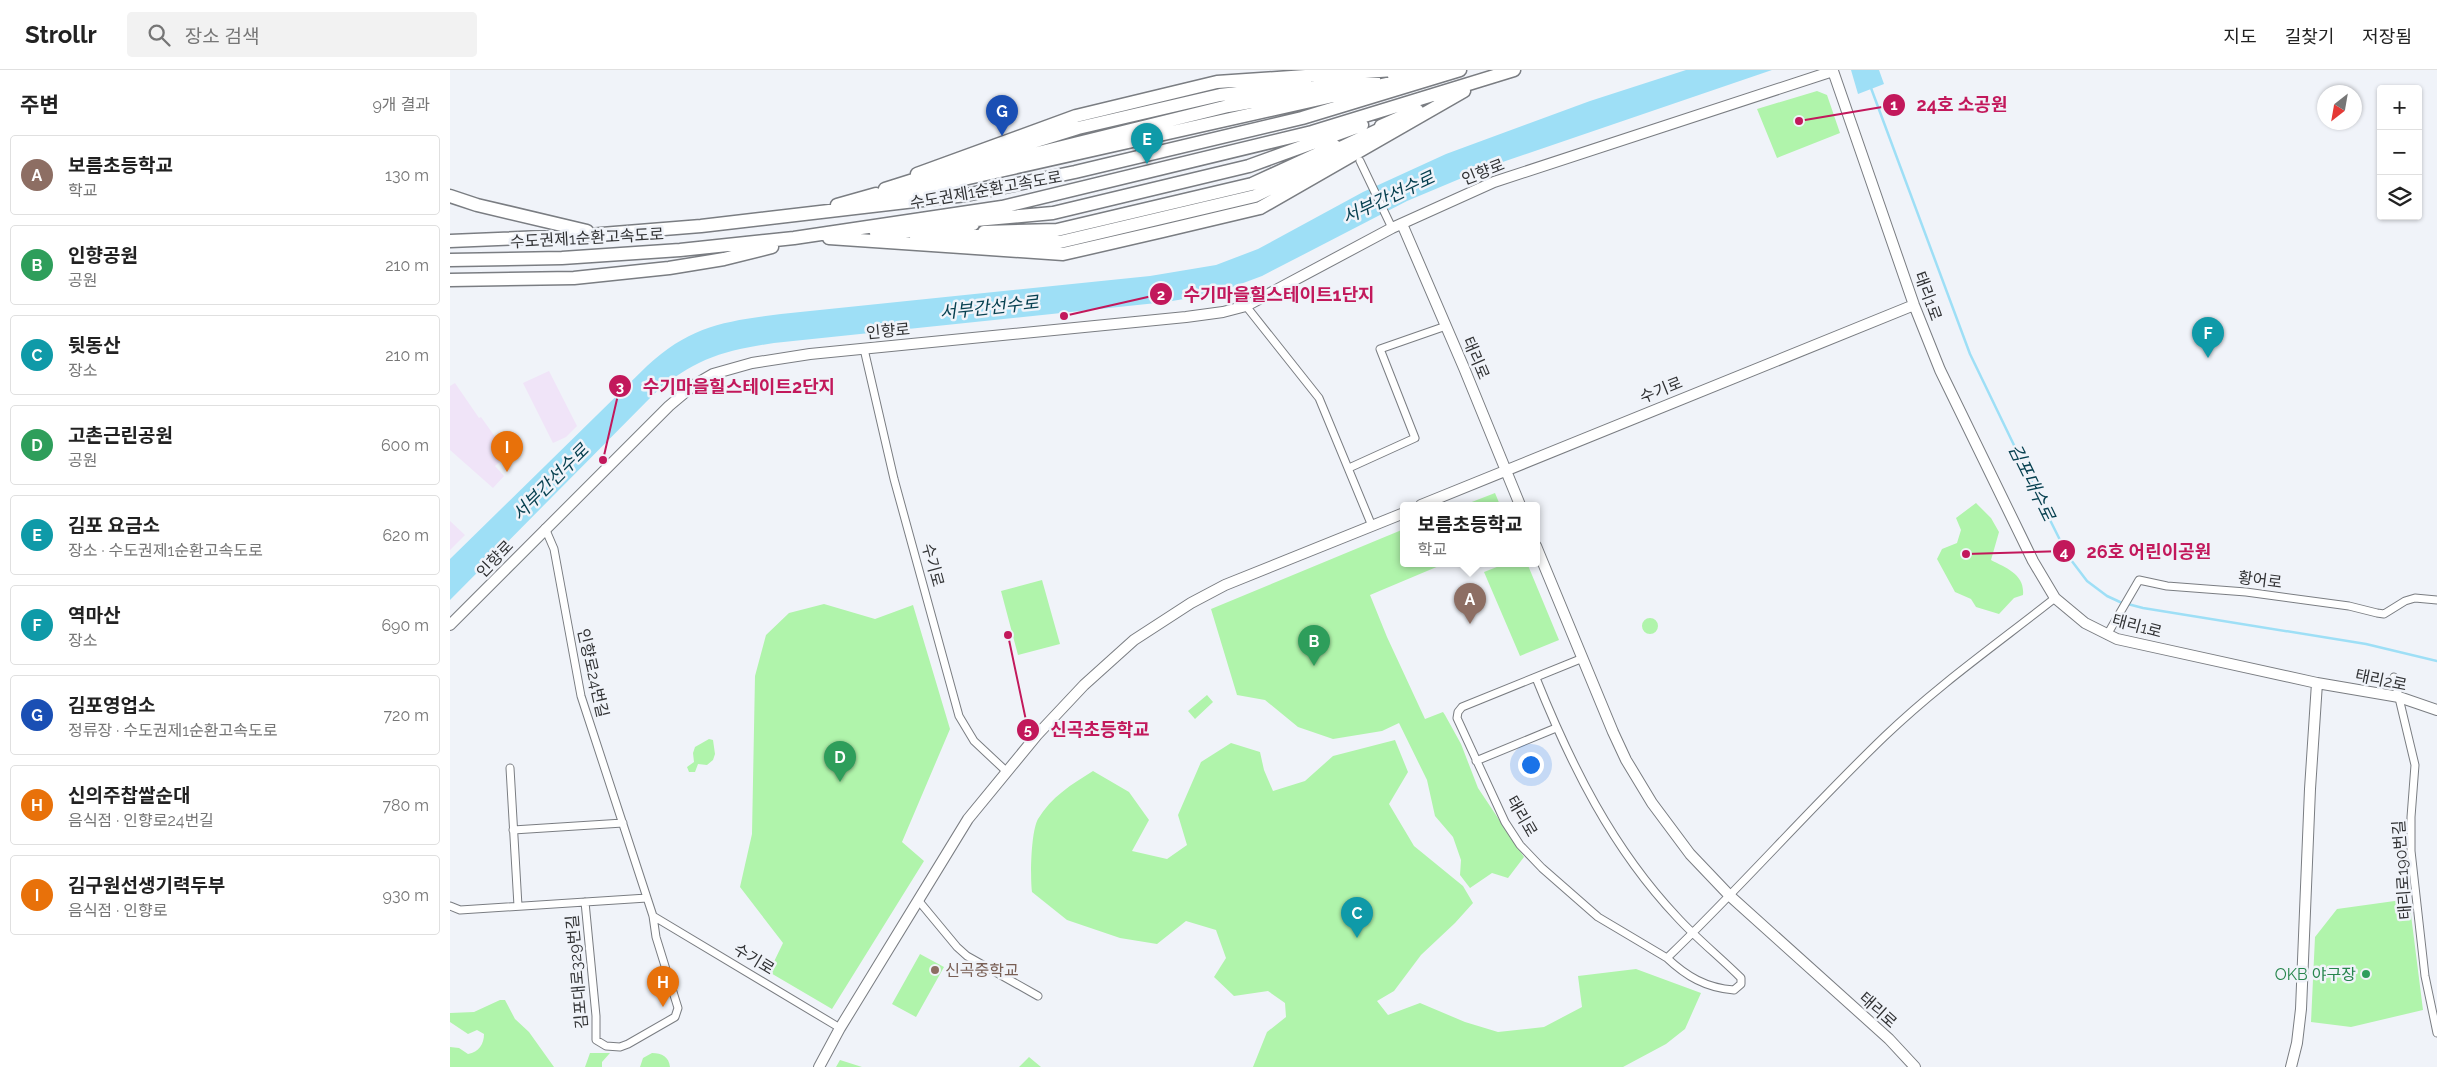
<!DOCTYPE html>
<html lang="ko">
<head>
<meta charset="utf-8">
<style>
  body { margin:0; font-family:Raleway,"Noto Sans KR",sans-serif; background:#f2f2f2; color:#222 }
  .controls { position:absolute; right:15px; top:15px; display:grid; overflow:hidden; border-radius:5px; box-shadow:0 1px 4px #0004 }
  .controls button { width:45px; height:45px; display:grid; place-items:center; padding:0; border:0; border-bottom:1px solid #e0e0e0; background:#fff; color:#222; font:25px sans-serif }
  .compass { position:absolute; left:1867px; top:15px; width:45px; height:45px; border-radius:50%; background:#fff; box-shadow:0 1px 4px #0004; rotate:211deg }
  .you { position:absolute; left:1080px; top:694px; width:18px; height:18px; margin:-12px; border:4px solid #fff; border-radius:50%; background:#1a73e8; box-shadow:0 0 0 8px #1a73e833 }
  .badge { display:grid; place-items:center; width:32px; height:32px; border-radius:50%; background:#111827; color:#fff; font-size:16px; font-weight:700 }
  .pin { position:absolute; translate:-50% -41px; filter:drop-shadow(0 1px 2px #0008) }
  .pin::after { content:''; position:absolute; top:26px; width:18px; height:15px; background:inherit; clip-path:polygon(0 0,100% 0,50% 100%) }
  .popup { position:absolute; left:950px; top:432px; width:140px; height:65px; box-sizing:border-box; display:grid; place-content:center; border-radius:5px; background:#fff; filter:drop-shadow(0 1px 4px #0005); font-size:16px; white-space:nowrap; color:#767676 }
  .popup b { font-size:19px; color:#222 }
  .popup::after { content:''; position:absolute; left:50%; top:100%; margin-left:-10px; border:10px solid transparent; border-top-color:#fff }
  .list { margin:0; padding:0; list-style:none }
  h2 { display:flex; justify-content:space-between; align-items:center; height:65px; margin:0; padding:0 20px; font-size:21px }
  h2 small { font-size:16px; font-weight:400; color:#767676 }
  .list li { display:grid; grid-template-columns:32px 1fr auto; gap:15px; align-items:center; box-sizing:border-box; height:80px; margin:0 10px 10px; padding:0 10px; border:1px solid #e0e0e0; border-radius:5px }
  .list b { display:block; font-size:19px; white-space:nowrap }
  .list p { margin:0; font-size:16px; white-space:nowrap; color:#767676 }
  .list em { font-size:16px; font-style:normal; color:#767676 }
  .icon { flex:none; width:28px; height:28px; fill:none; stroke:currentColor; stroke-width:2; stroke-linecap:round; stroke-linejoin:round }
  .map { position:relative; flex:none; width:1987px; height:997px; overflow:hidden }
  header { display:flex; align-items:center; gap:30px; box-sizing:border-box; height:70px; padding:0 25px; background:#fff; border-bottom:1px solid #e0e0e0 }
  header strong { font-size:24px }
  nav { display:flex; gap:28px; margin-inline-start:auto; font-size:18px }
  .search { width:350px; height:45px; background:#f2f2f2; display:flex; align-items:center; gap:12px; box-sizing:border-box; padding:0 18px; border-radius:5px; color:#767676; font-size:19px }
  main { display:flex }
  aside { flex:1; background:#fff }
  .map>svg:first-child { display:block }
  .industrial { fill:#f0e4f8 }
  .green { fill:#b0f4ab }
  .water { fill:#9edff6 }
  .lines { fill:none; stroke-linecap:round; stroke-linejoin:round }
  .stream { stroke:#9edff6; stroke-width:2.5 }
  .street-casing { stroke:#7a7d82; stroke-width:9 }
  .secondary-casing { stroke:#7a7d82; stroke-width:12 }
  .highway-casing { stroke:#7a7d82; stroke-width:15 }
  .street { stroke:#fff; stroke-width:7 }
  .secondary { stroke:#fff; stroke-width:10 }
  .highway { stroke:#fff; stroke-width:12 }
  .education-dot { fill:#8d6e63; stroke:#f0f3f9; stroke-width:2 }
  .leisure-dot { fill:#2e9e5b; stroke:#f0f3f9; stroke-width:2 }
  .labels { text-anchor:middle; dominant-baseline:central; stroke-width:5; stroke-linejoin:round; paint-order:stroke }
  .street-label { font-size:16px; fill:#313234; stroke:#f0f3f9 }
  .education-label { font-size:16px; fill:#785e54; stroke:#f0f3f9; text-anchor:start }
  .leisure-label { font-size:16px; fill:#27864d; stroke:#f0f3f9; text-anchor:end }
  .water-label { font-size:18px; font-style:italic; fill:#074050; stroke:#f0f3f9 }
  .leader { fill:none; stroke:#c2185b; stroke-width:2 }
  .callout-dot { fill:#c2185b; stroke:#f0f3f9; stroke-width:2 }
  .mark-label { font-size:15px; text-anchor:middle; font-weight:bold; fill:#fff }
  .callout-label { font-size:18px; text-anchor:middle; font-weight:bold; fill:#c2185b; stroke:#f0f3f9; stroke-width:5; stroke-linejoin:round; paint-order:stroke }
</style>
</head>
<body>
<header>
<strong>Strollr</strong>
<div class="search"><svg class="icon" aria-label="search" viewBox="0 0 24 24"><circle cx="10" cy="10" r="6"/><path d="M15 15l6 6"/></svg>장소 검색</div>
<nav><a>지도</a><a>길찾기</a><a>저장됨</a></nav>
</header>
<main>
<aside>
<h2>주변<small>9개 결과</small></h2>
<ul class="list">
<li><span class="badge" style="background:#8d6e63">A</span><div><b>보름초등학교</b><p>학교</p></div><em>130 m</em></li>
<li><span class="badge" style="background:#2e9e5b">B</span><div><b>인향공원</b><p>공원</p></div><em>210 m</em></li>
<li><span class="badge" style="background:#0f9aa8">C</span><div><b>뒷동산</b><p>장소</p></div><em>210 m</em></li>
<li><span class="badge" style="background:#2e9e5b">D</span><div><b>고촌근린공원</b><p>공원</p></div><em>600 m</em></li>
<li><span class="badge" style="background:#0f9aa8">E</span><div><b>김포 요금소</b><p>장소 · 수도권제1순환고속도로</p></div><em>620 m</em></li>
<li><span class="badge" style="background:#0f9aa8">F</span><div><b>역마산</b><p>장소</p></div><em>690 m</em></li>
<li><span class="badge" style="background:#1a4fb4">G</span><div><b>김포영업소</b><p>정류장 · 수도권제1순환고속도로</p></div><em>720 m</em></li>
<li><span class="badge" style="background:#e8710a">H</span><div><b>신의주찹쌀순대</b><p>음식점 · 인향로24번길</p></div><em>780 m</em></li>
<li><span class="badge" style="background:#e8710a">I</span><div><b>김구원선생기력두부</b><p>음식점 · 인향로</p></div><em>930 m</em></li>
</ul>
</aside>
<div class="map">
<svg width="1987" height="997" viewBox="0 0 1987 997">
  <rect width="100%" height="100%" fill="#f0f3f9"/>
  <path class="industrial" d="M99,301L127,356L116,367L103,373L73,313Z
    M5,313L29,348L31,347L58,385L45,396L54,406L43,418L0,380V316Z
    M0,451L15,465L0,480Z"/>
  <path class="green" d="M1367,21L1377,25L1390,63L1327,88L1307,39Z
    M1045,423L1050,435H1014Z
    M1526,433L1541,448L1549,462L1541,490C1556,498 1575,504 1573,525L1564,528L1549,544L1526,537L1521,529L1505,522L1487,489L1492,479L1507,473L1511,460L1506,448Z
    M954,459V493H996L920,525L937,567L975,649L993,642L995,645L1011,674L1028,718L1074,787L1058,808L1042,803L1020,818L1010,805L1011,790L1003,767L985,746L977,710L949,653L932,661L883,669L848,657L815,630L787,625L761,539Z
    M1057,493H1077L1109,570L1070,586L1034,502Z
    M592,510L610,574L568,585L551,521Z
    M374,534L425,549L463,535L500,659L452,772L474,791L382,939L319,902L333,873L290,817L302,764L305,606L316,565L339,543Z
    M1192 556a8 8 0 1 1 16 0a8 8 0 1 1-16 0Z
    M757,625L763,632L745,649L738,641Z
    M259,669L263,670L265,684L263,690L257,695L248,694L245,702H239L237,697L244,692L243,683L245,677Z
    M945,670L958,702L939,734L964,776L1013,816L1023,833L1005,853L971,885L944,921L927,931L938,945L970,933L1015,952L1048,962L1094,957L1132,937L1128,906L1186,899L1251,923L1235,959L1216,974L1173,997H803L817,962L836,947L835,933L818,921L784,926L764,907L776,888L766,860L736,851L707,874L670,868L617,850L582,822C580,807 581,761 588,749C601,727 622,714 643,701L679,722L699,750L682,781L717,789L737,775L728,745L751,692L781,673L810,682L814,700L823,721L855,711L883,686Z
    M1959,829L1973,940L1901,957L1861,952L1865,867L1887,839Z
    M470,884L494,897L466,947L442,934Z
    M50,930H55L65,949L79,962L104,997H0V977L9,978L18,984C29,982 34,974 34,964L27,960L18,964L0,952V943L24,942Z
    M140,983H160L152,992V997H135Z
    M202,983C212,983 219,987 220,997H190L193,988Z
    M579,987L591,997H569Z
    M390,990L412,997H386Z"/>
  <path class="water" d="M1236,0H1322L1038,97L957,131L812,206L764,224L716,232L324,273C272,281 244,289 204,324L0,530V489L197,296C240,256 275,251 331,244L700,206L766,195L808,179L913,122L996,84L1140,31Z
    M1401,0H1429L1434,14L1408,24Z"/>
  <g class="lines">
    <path class="stream" d="M1421,18L1520,284L1602,454L1618,486L1637,511L1657,526L1670,532L1693,538L1916,574L1987,591"/>
    <defs>
      <path id="street" d="M910,91L942,158
        M796,236L869,328L922,456
        M414,279L444,409L509,646L524,671L556,701
        M899,398L965,368L930,279L996,256
        M95,458L104,479L131,626L203,846L206,867L228,938L225,947L178,974L170,977L156,976L146,970V946L135,832
        M1657,565L1689,510L1717,516L1796,522L1899,536L1927,543L1934,544L1955,531L1965,528L1987,530
        M1133,588L1012,637L1008,642L1007,648L1055,752L1070,775L1092,798L1148,847L1217,888C1292,816 1360,738 1435,666C1487,616 1548,573 1605,528
        M1944,607L1965,695L1961,747V781L1975,906L1987,963
        M1086,608C1121,695 1162,778 1227,847C1247,869 1270,887 1291,908V914L1284,920C1256,918 1236,906 1217,888
        M1026,691L1106,658
        M60,698L68,836
        M63,760L173,753
        M468,830L507,877L517,886L588,926
        M0,836L10,840L197,828
        M203,846L390,958"/>
      <path id="secondary" d="M952,154L1014,298L1070,435
        M971,435L1464,235
        M1086,476L1163,662L1176,690L1202,733L1240,784L1280,826L1439,969L1465,997
        M0,555L219,336L244,315L263,304L302,293L360,284L736,247L773,242L796,236L942,158L1044,112L1383,1L1464,235L1490,300L1583,491L1605,528L1635,553L1667,569L1867,613L1860,719L1851,939L1847,973L1841,997
        M1867,613L1949,627L1987,640
        M369,997L390,958L518,749L587,665L634,615L684,570L741,533L775,515L954,443"/>
      <path id="highway" d="M944,6L987,0
        M855,19L924,9
        M931,56L967,40
        M882,82L939,55
        M535,87L628,58L770,25L856,15
        M535,96L778,36L864,21
        M467,104L626,46L767,12L944,0
        M467,112L541,90
        M435,119L473,107
        M0,126L27,135L137,161
        M420,130L954,10
        M387,135L426,124
        M515,151L603,143L799,96L912,55
        M468,158L523,154
        M534,162L607,160L802,114L885,76
        M426,163L476,160
        M466,166H536
        M379,168L613,184L713,161L810,138L1014,21
        M529,170L610,172L805,126L891,83
        M0,171L139,165L251,156L516,125L625,102L852,48L1010,0
        M0,190L112,188L230,180L344,168L552,137L862,62L1064,0
        M0,210L124,208L219,198L274,189L322,177"/>
    </defs>
    <use href="#street" class="street-casing"/>
    <use href="#secondary" class="secondary-casing"/>
    <use href="#highway" class="highway-casing"/>
    <use href="#street" class="street"/>
    <use href="#secondary" class="secondary"/>
    <use href="#highway" class="highway"/>
  </g>
  <circle class="education-dot" cx="485" cy="900" r="5"/>
  <circle class="leisure-dot" cx="1916" cy="904" r="5"/>
  <g class="labels">
    <g class="street-label">
      <text transform="translate(1033 102) rotate(-22)">인향로</text>
      <text transform="translate(536 120) rotate(-10)">수도권제1순환고속도로</text>
      <text transform="translate(137 168) rotate(-3)">수도권제1순환고속도로</text>
      <text transform="translate(1478 226) rotate(70)">태리1로</text>
      <text transform="translate(438 261) rotate(-5)">인향로</text>
      <text transform="translate(1026 288) rotate(67)">태리로</text>
      <text transform="translate(1211 320) rotate(-22)">수기로</text>
      <text transform="translate(45 489) rotate(-46)">인향로</text>
      <text transform="translate(483 495) rotate(75)">수기로</text>
      <text transform="translate(1810 510) rotate(7)">황어로</text>
      <text transform="translate(1687 556) rotate(15)">태리1로</text>
      <text transform="translate(143 603) rotate(77)">인향로24번길</text>
      <text transform="translate(1931 610) rotate(12)">태리2로</text>
      <text transform="translate(1072 746) rotate(60)">태리로</text>
      <text transform="translate(1952 800) rotate(-94)">태리로190번길</text>
      <text transform="translate(304 889) rotate(31)">수기로</text>
      <text transform="translate(127 902) rotate(-95)">김포대로329번길</text>
      <text transform="translate(1428 940) rotate(42)">태리로</text>
    </g>
    <g class="education-label">
      <text x="495" y="900">신곡중학교</text>
    </g>
    <g class="leisure-label">
      <text x="1906" y="904">OKB 야구장</text>
    </g>
    <g class="water-label">
      <text transform="translate(938 127) rotate(-25)">서부간선수로</text>
      <text transform="translate(539 237) rotate(-6)">서부간선수로</text>
      <text transform="translate(100 412) rotate(-45)">서부간선수로</text>
      <text transform="translate(1582 412) rotate(64)">김포대수로</text>
    </g>
  </g>
  <path class="leader" d="M1349 51L1444 35M614 246L711 224M153 390L170 316M1516 484L1614 481M558 565L578 660"/>
  <g class="callout-dot">
    <circle cx="1349" cy="51" r="5"/>
    <circle cx="614" cy="246" r="5"/>
    <circle cx="153" cy="390" r="5"/>
    <circle cx="1516" cy="484" r="5"/>
    <circle cx="558" cy="565" r="5"/>
    <circle cx="1444" cy="35" r="12"/>
    <circle cx="711" cy="224" r="12"/>
    <circle cx="170" cy="316" r="12"/>
    <circle cx="1614" cy="481" r="12"/>
    <circle cx="578" cy="660" r="12"/>
  </g>
  <g class="mark-label">
    <text x="1444" y="40">1</text>
    <text x="711" y="230">2</text>
    <text x="170" y="322">3</text>
    <text x="1614" y="487">4</text>
    <text x="578" y="665">5</text>
  </g>
  <g class="callout-label">
    <text x="1512" y="41">24호 소공원</text>
    <text x="829" y="231">수기마을힐스테이트1단지</text>
    <text x="289" y="323">수기마을힐스테이트2단지</text>
    <text x="1699" y="488">26호 어린이공원</text>
    <text x="650" y="666">신곡초등학교</text>
  </g>
</svg>
<div class="controls">
<button>+</button>
<button>−</button>
<button><svg class="icon" aria-label="layers" viewBox="0 0 24 24"><path d="M12 4l9 5-9 5-9-5zM3 14l9 5 9-5"/></svg></button>
</div>
<svg class="compass" viewBox="-18 -18 36 36"><path d="M0-13l5 13h-10z" fill="#e53935"/><path d="M0 13l5-13h-10z" fill="#767676"/></svg>
<div class="you"></div>
<div class="pin badge" style="left:1020px;top:554px;background:#8d6e63">A</div>
<div class="popup"><b>보름초등학교</b>학교</div>
<div class="pin badge" style="left:864px;top:596px;background:#2e9e5b">B</div>
<div class="pin badge" style="left:907px;top:868px;background:#0f9aa8">C</div>
<div class="pin badge" style="left:390px;top:712px;background:#2e9e5b">D</div>
<div class="pin badge" style="left:697px;top:94px;background:#0f9aa8">E</div>
<div class="pin badge" style="left:1758px;top:288px;background:#0f9aa8">F</div>
<div class="pin badge" style="left:552px;top:66px;background:#1a4fb4">G</div>
<div class="pin badge" style="left:213px;top:937px;background:#e8710a">H</div>
<div class="pin badge" style="left:57px;top:402px;background:#e8710a">I</div>
</div>
</main>
</body>
</html>
